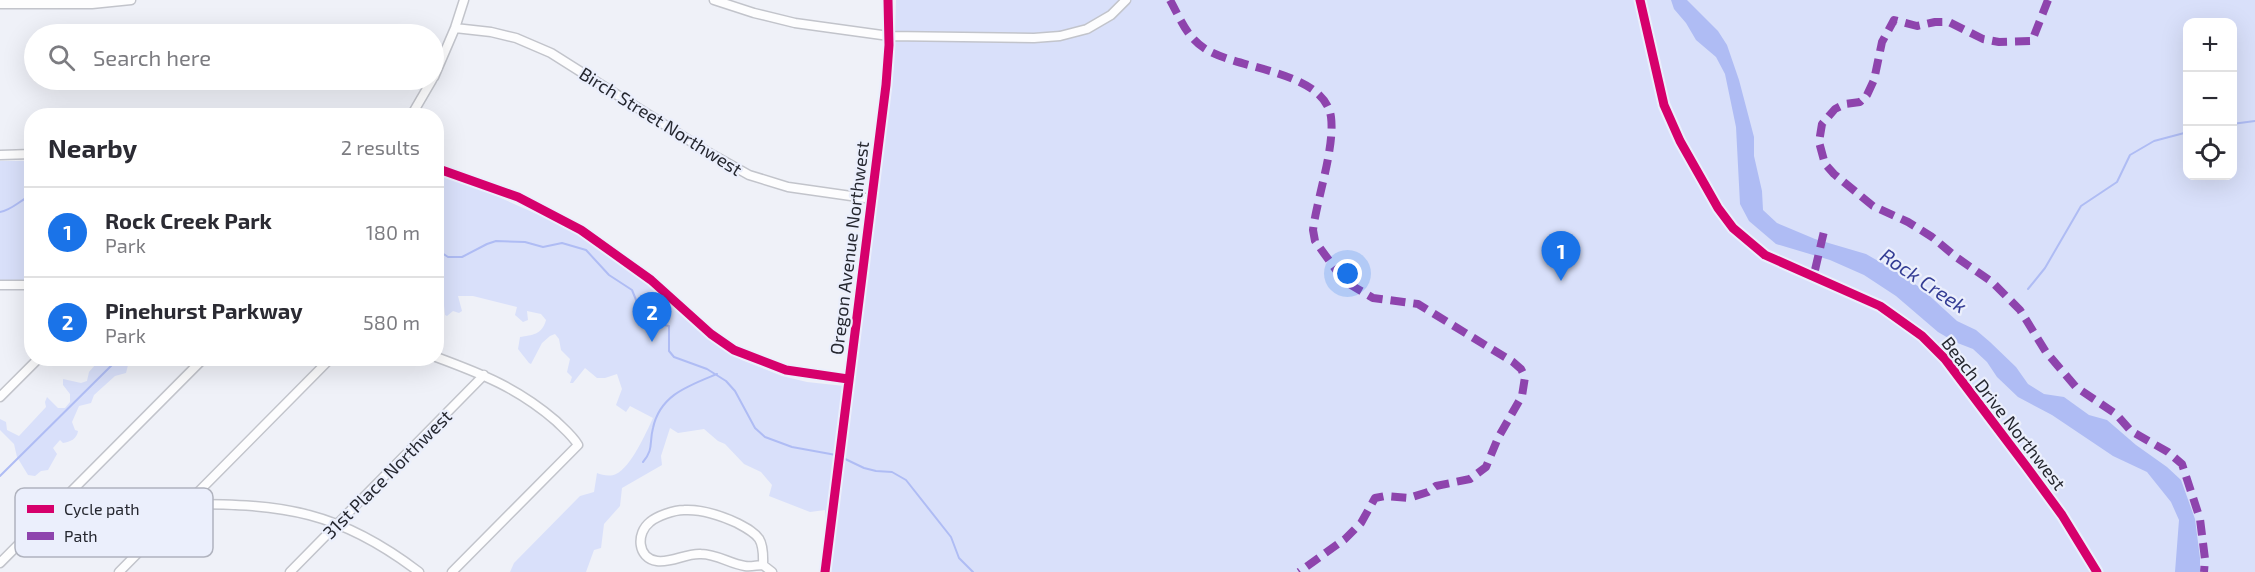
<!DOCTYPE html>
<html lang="en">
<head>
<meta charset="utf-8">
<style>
  body { margin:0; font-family:"Exo 2",sans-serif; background:#f2f2f3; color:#2b2b33 }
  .controls { position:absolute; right:18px; top:18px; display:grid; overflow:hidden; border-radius:12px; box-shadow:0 6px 24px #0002 }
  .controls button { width:54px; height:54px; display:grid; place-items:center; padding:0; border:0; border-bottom:2px solid #e1e1e2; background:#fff; color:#2b2b33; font:30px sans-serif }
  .you { position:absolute; left:1348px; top:274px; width:21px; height:21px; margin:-15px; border:4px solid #fff; border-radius:50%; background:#1a73e8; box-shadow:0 0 0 9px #1a73e833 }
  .badge { display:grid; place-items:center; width:39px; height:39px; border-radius:50%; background:#1a73e8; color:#fff; font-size:20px; font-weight:700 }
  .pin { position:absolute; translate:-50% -50px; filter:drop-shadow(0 2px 3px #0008) }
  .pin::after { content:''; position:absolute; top:32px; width:21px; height:18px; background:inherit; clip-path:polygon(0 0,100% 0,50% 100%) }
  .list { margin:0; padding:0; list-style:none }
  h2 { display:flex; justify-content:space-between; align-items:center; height:78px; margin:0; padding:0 24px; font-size:26px }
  h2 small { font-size:20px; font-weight:400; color:#7c7c81 }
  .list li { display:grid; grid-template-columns:39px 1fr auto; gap:18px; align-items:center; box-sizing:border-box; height:90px; padding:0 24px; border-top:2px solid #e1e1e2 }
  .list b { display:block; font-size:22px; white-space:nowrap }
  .list p { margin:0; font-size:20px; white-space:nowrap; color:#7c7c81 }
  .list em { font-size:20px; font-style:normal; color:#7c7c81 }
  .icon { flex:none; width:33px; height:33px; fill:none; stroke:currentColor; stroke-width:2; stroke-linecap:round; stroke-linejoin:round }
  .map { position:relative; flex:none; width:2255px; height:572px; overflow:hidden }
  .search { position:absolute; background:#fff; box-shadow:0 6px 24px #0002; left:24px; top:24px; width:420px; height:66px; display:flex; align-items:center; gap:15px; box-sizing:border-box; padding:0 21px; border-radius:33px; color:#7c7c81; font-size:22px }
  .panel { position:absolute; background:#fff; box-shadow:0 6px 24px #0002; left:24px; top:108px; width:420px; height:258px; border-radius:24px }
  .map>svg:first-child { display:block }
  .green { fill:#d9e0fa; fill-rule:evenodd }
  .water { fill:#afbcf4 }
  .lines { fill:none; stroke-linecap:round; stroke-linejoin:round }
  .stream { stroke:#afbcf4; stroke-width:2 }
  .minor-casing { stroke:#c2c4cb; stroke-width:11 }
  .minor { stroke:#fdfdfe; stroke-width:8 }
  .quiet { stroke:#8e44ad; stroke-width:8; stroke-dasharray:15 8; stroke-linecap:butt }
  .cycleway-casing { stroke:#ebeffc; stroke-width:13 }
  .cycleway { stroke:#d6006c; stroke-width:9 }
  .labels { text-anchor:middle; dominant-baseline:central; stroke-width:4.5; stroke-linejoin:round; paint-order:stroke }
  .street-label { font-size:18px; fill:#25272f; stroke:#ebeffc }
  .water-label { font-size:20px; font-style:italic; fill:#333c94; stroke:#ebeffc }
  .key { fill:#ebeffc; stroke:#b0b3be; stroke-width:1.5 }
  .key-label { font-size:16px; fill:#25272f }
</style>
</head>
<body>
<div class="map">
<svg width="2255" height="572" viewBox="0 0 2255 572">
  <rect width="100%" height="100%" fill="#eff1f8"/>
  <path class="green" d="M896,0H2255V572H829L825,510L810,512L769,496L772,485L761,472L744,464L725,444L718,441L704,429L678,433L670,428L661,456L662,465L622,488L620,506L604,524L601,548L594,550L586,572H510L514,563L580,496L594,492L597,473C602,475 610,477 616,474C631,467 646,433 653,418L630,406L626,412L616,405L622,389L617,374L605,378H597L585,368L573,383H570L572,377L567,372L570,359L561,350L559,339L555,334L550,336L542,343L531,364L529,363L518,349L520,337C532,335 542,335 546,320L541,314L527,311L528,320L523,322L515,315L517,307L473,296H458L462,311L459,313L453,311L447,316L445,315L444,305L437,302L436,174L485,191L573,230L671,302L692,324L720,348L742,360L782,376L807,382L854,387L889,107L894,63ZM2188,22H2232V176H2188Z
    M0,161H31V281H0Z
    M101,358L136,359L128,365L126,373L115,376L94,395L91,403L79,406L72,422L75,430L78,431C77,439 70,442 63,443L60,440L53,448L57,454L48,470L41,471L35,476L28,475L17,457L14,444L0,430V419L6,422L7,430L19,436L46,407L45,402L47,397L58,408H65L70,402V394L63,385V379L81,383L87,381L89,372Z"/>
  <path class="water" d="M1671,0H1687L1718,31L1727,45L1739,80L1754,137V156L1762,191L1763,210L1777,223L1815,239L1866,254L1899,273L1922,289L1957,321L1976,330L1990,342L2016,367L2028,384L2044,394L2064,397L2089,415L2107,420L2136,445L2167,467L2181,480L2195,519L2200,558V572H2175L2179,520L2171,502L2147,472L2113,456L2052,415L2018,397L1997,377L1987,362L1973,349L1955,342L1938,332L1896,296L1864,275L1830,260L1776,244L1749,221L1740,204L1736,127L1725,74L1716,57L1696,40L1686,23L1674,9Z"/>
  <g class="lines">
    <path class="stream" d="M2232,124L2255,121
      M0,212C12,210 20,200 32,195
      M436,239L442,253L448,257H462L487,244L496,241L525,242L543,247L562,243L586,250L609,275L632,290L643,317L649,322L669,326V351L674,357L707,369L726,381L735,391L755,428L765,437L792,447L836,455
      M2028,289L2045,268L2081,206L2117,182L2130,155L2154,141L2188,132
      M841,457L864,468L876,471L892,472L906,480L951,537L959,558L973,572
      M643,462C654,449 649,443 653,428C660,395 688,386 717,374
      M0,476L119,358"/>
    <defs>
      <path id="minor" d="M714,0L754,13L795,23L889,36L1034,38L1060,36L1087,29L1111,15L1126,0
        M1640,0L1664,105L1680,141L1718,208L1733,228L1765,255L1880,306L1922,336L1945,359L2026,466L2062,515L2097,572
        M0,4H92L131,0
        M455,28L491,32L516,38L551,53L706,151L749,175L788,187L872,199
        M434,77L455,28L464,0
        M411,116L432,80
        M0,155L32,154
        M436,168L518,197L581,230L651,280L711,334L734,350L786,370L848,379
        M0,285H32
        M436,357C482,374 518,388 556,421C563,428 573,436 578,445L452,572
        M0,397L39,358
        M187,504C284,504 339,511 419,572
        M0,563L204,358
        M763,565C764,539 760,535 737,523C722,516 701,509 684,510C674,510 657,516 650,522C636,533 637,558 657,561C672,563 686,553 701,554C717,554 730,564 745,566C751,567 757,565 763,565L772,572
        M119,572L331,358
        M290,572L484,375
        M825,572L886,85L889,45L888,0"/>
    </defs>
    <use href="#minor" class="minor-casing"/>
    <use href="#minor" class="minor"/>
    <path class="quiet" d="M1170,0C1180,18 1186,36 1204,48C1236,70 1324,70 1331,117C1335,148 1317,198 1313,230L1315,241L1344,281L1373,298L1418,304L1513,362L1521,369L1525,377L1522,396L1498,438L1486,467L1470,479L1436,486L1428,492L1409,498L1385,496L1375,498L1361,523L1345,539L1299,572
      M2048,0L2032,41L1999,42L1983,39L1949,22H1935L1917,26L1894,20L1882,42L1874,80L1867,95L1860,102L1845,104L1835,109L1822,124L1819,142L1825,164L1834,174L1873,206L1908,222L1932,237L1956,257L1992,282L2020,310L2046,352L2076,387L2116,414L2131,431L2168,452L2182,464L2200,519L2205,559L2204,572
      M1815,270L1825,227"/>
    <defs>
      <path id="cycleway" d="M1640,0L1664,105L1680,141L1718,208L1733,228L1765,255L1880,306L1922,336L1945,359L2026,466L2062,515L2097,572
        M436,168L518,197L581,230L651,280L711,334L734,350L786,370L848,379
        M825,572L886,85L889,45L888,0"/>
    </defs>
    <use href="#cycleway" class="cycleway-casing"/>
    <use href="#cycleway" class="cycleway"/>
  </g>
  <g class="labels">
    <g class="street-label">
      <text transform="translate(661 121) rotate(32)">Birch Street Northwest</text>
      <text transform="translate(849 248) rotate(-83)">Oregon Avenue Northwest</text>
      <text transform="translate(2004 413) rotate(52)">Beach Drive Northwest</text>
      <text transform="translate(387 474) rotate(-45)">31st Place Northwest</text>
    </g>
    <g class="water-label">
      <text transform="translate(1924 280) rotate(34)">Rock Creek</text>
    </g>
  </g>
  <rect x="15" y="488" width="198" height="69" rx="9" class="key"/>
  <rect x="27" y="505" width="27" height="8" fill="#d6006c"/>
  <rect x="27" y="532" width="27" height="8" fill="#8e44ad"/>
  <g class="key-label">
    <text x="64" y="515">Cycle path</text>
    <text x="64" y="542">Path</text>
  </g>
</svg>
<div class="controls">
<button>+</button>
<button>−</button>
<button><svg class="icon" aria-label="locate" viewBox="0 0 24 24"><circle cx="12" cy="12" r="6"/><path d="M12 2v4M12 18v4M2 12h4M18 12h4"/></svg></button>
</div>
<div class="you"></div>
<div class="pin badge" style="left:1561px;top:281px">1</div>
<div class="pin badge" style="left:652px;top:342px">2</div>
<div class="search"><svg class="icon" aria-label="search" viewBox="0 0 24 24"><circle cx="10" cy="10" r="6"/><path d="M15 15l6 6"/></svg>Search here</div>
<section class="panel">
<h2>Nearby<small>2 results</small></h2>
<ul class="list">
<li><span class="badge">1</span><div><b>Rock Creek Park</b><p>Park</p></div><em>180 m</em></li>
<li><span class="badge">2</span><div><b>Pinehurst Parkway</b><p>Park</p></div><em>580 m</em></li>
</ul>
</section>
</div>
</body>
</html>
